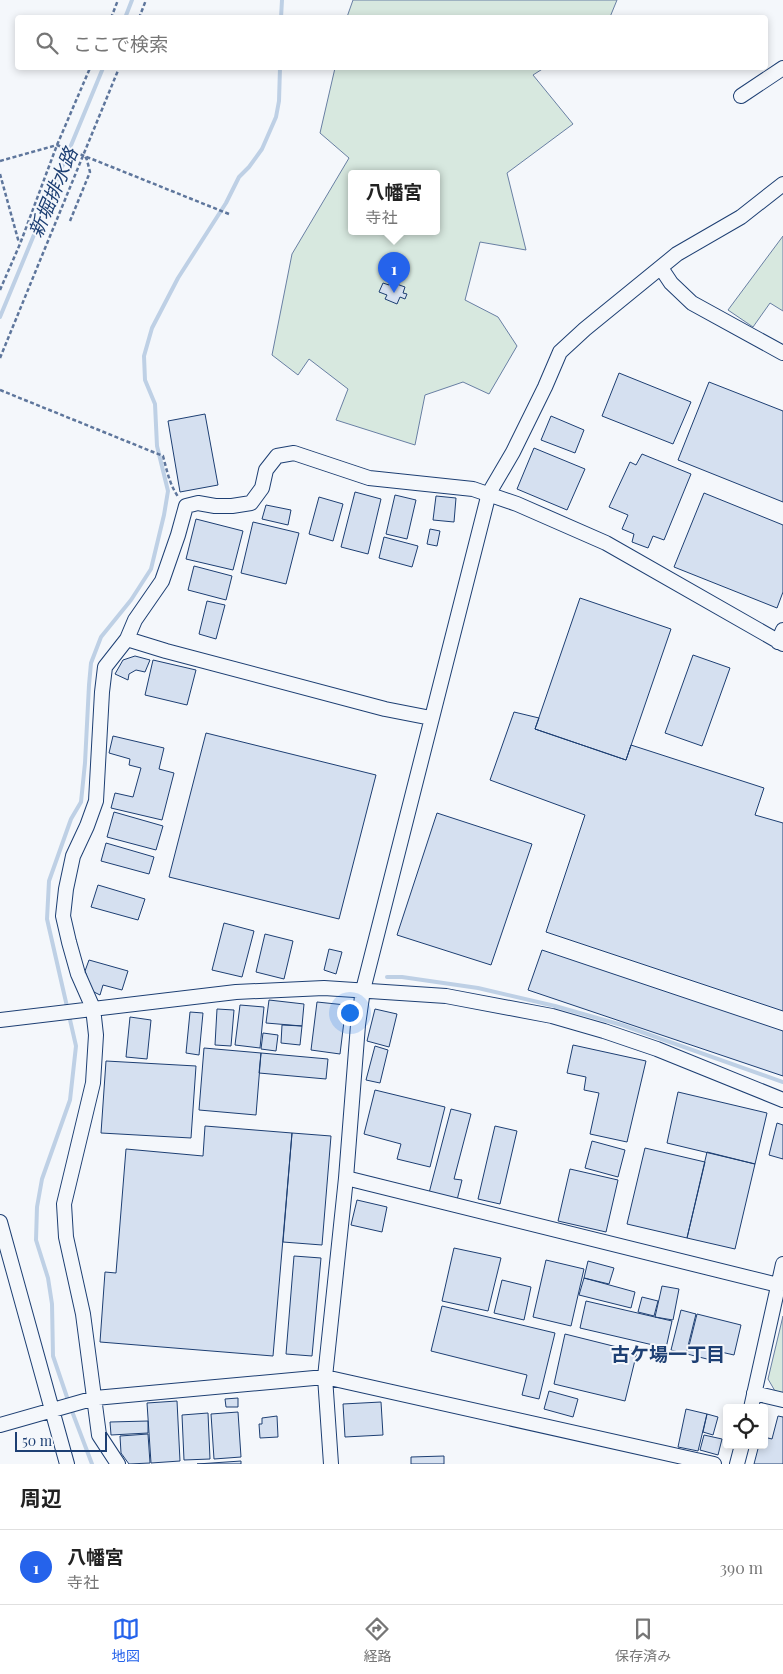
<!DOCTYPE html>
<html lang="ja">
<head>
<meta charset="utf-8">
<style>
  body { margin:0; font-family:"Playfair Display","Noto Sans JP",serif; background:#f2f2f2; color:#222 }
  .controls { position:absolute; right:15px; bottom:15px; display:grid; overflow:hidden; border-radius:5px; box-shadow:0 2px 8px #0003 }
  .controls button { width:45px; height:45px; display:grid; place-items:center; padding:0; border:0; border-bottom:1px solid #e0e0e0; background:#fff; color:#222; font:25px sans-serif }
  .scale { position:absolute; left:15px; bottom:12px; width:92px; box-sizing:border-box; padding-left:5px; border:2px solid #1d3f73; border-top:0; font-size:14px; line-height:18px; white-space:nowrap; color:#1d3f73; -webkit-text-stroke:4px #f4f7fb; paint-order:stroke }
  .you { position:absolute; left:349px; top:1012px; width:18px; height:18px; margin:-12px; border:4px solid #fff; border-radius:50%; background:#1a73e8; box-shadow:0 0 0 8px #1a73e833 }
  .badge { display:grid; place-items:center; width:32px; height:32px; border-radius:50%; background:#2563eb; color:#fff; font-size:16px; font-weight:700 }
  .pin { position:absolute; translate:-50% -41px; filter:drop-shadow(0 1px 2px #0008) }
  .pin::after { content:''; position:absolute; top:26px; width:18px; height:15px; background:inherit; clip-path:polygon(0 0,100% 0,50% 100%) }
  .popup { position:absolute; left:348px; top:170px; width:92px; height:65px; box-sizing:border-box; display:grid; place-content:center; border-radius:5px; background:#fff; filter:drop-shadow(0 1px 4px #0005); font-size:16px; white-space:nowrap; color:#767676 }
  .popup b { font-size:19px; color:#222 }
  .popup::after { content:''; position:absolute; left:50%; top:100%; margin-left:-10px; border:10px solid transparent; border-top-color:#fff }
  .list { margin:0; padding:0; list-style:none }
  h2 { display:flex; justify-content:space-between; align-items:center; height:65px; margin:0; padding:0 20px; font-size:21px }
  h2 small { font-size:16px; font-weight:400; color:#767676 }
  .list li { display:grid; grid-template-columns:32px 1fr auto; gap:15px; align-items:center; box-sizing:border-box; height:75px; padding:0 20px; border-top:1px solid #e0e0e0 }
  .list b { display:block; font-size:19px; white-space:nowrap }
  .list p { margin:0; font-size:16px; white-space:nowrap; color:#767676 }
  .list em { font-size:16px; font-style:normal; color:#767676 }
  .icon { flex:none; width:28px; height:28px; fill:none; stroke:currentColor; stroke-width:2; stroke-linecap:round; stroke-linejoin:round }
  .map { position:relative; flex:none; width:783px; height:1464px; overflow:hidden }
  .search { position:absolute; background:#fff; box-shadow:0 2px 8px #0003; left:15px; right:15px; top:15px; height:55px; display:flex; align-items:center; gap:12px; box-sizing:border-box; padding:0 18px; border-radius:5px; color:#767676; font-size:19px }
  .sheet { height:140px; background:#fff }
  nav { display:flex; justify-content:space-around; align-items:center; box-sizing:border-box; height:70px; border-top:1px solid #e0e0e0; background:#fff; font-size:14px; color:#767676 }
  nav a { display:grid; justify-items:center; gap:2px }
  nav .on { color:#2563eb }
  .map>svg:first-child { display:block }
  .green { fill:#d7e8df; stroke:#687fa3; fill-rule:evenodd }
  .lines { fill:none; stroke-linecap:round; stroke-linejoin:round }
  .stream { stroke:#bed0e5; stroke-width:4 }
  .building { fill:#d5e0f0; stroke:#1d3f73 }
  .minor-casing { stroke:#1d3f73; stroke-width:16 }
  .path { stroke:#5e769c; stroke-width:2.5; stroke-dasharray:4 2.5; stroke-linecap:butt }
  .minor { stroke:#f4f7fb; stroke-width:14 }
  .labels { text-anchor:middle; dominant-baseline:central; stroke-width:4; stroke-linejoin:round; paint-order:stroke }
  .water-label { font-size:19px; font-style:italic; fill:#1d3f73; stroke:#f4f7fb }
  .neighbourhood-label { font-size:19px; font-weight:bold; fill:#1d3f73; stroke:#f4f7fb }
</style>
</head>
<body>
<div class="map">
<svg width="783" height="1464" viewBox="0 0 783 1464">
  <rect width="100%" height="100%" fill="#f4f7fb"/>
  <path class="green" d="M353,0H617L610,17H347Z
    M335,68H544L533,75L573,124L507,173L526,250L480,242L465,300L498,317L517,346L489,394L463,382L425,395L415,445L336,420L348,389L309,359L298,375L272,355L292,254L349,158L320,133ZM352,174H436V232H352Z
    M783,236V311L770,303L753,327L728,310Z
    M783,1316V1393L775,1391L768,1379Z"/>
  <g class="lines">
    <path class="stream" d="M125,18L132,0
      M281,18L282,0
      M0,317L103,68
      M387,977H402L478,988L555,1006L622,1025L783,1082
      M92,1464L70,1406L53,1356L52,1304L48,1278L36,1240L37,1207L42,1179L70,1100L76,1046L47,919L49,881L71,819L81,802L85,763L89,685L91,663L101,637L131,600L151,569L164,515L168,491L157,446L155,404L145,380L144,356L152,328L178,278L226,203L239,177L249,167L262,149L276,117L279,101L280,68"/>
  </g>
  <path class="building" d="M391,282L405,287L403,293L407,294L405,299L400,297L397,304L385,299L387,295L379,292L383,283L389,285Z
    M619,373L691,402L673,444L602,416Z
    M709,382L783,411V502L678,460Z
    M205,414L218,485L180,492L168,421Z
    M551,416L584,430L575,453L541,440Z
    M534,448L585,469L567,510L517,489Z
    M642,454L691,474L664,540L653,536L648,548L632,542L634,534L622,529L628,515L609,507L630,462L636,465Z
    M355,492L381,499L368,554L341,547Z
    M704,493L783,525V592L777,608L674,567Z
    M395,495L416,500L407,539L386,534Z
    M436,496L456,498L454,522L433,520Z
    M319,497L343,504L333,541L309,534Z
    M266,505L291,510L288,525L262,519Z
    M196,519L243,531L233,570L186,559Z
    M253,522L299,533L286,584L241,573Z
    M430,529L440,531L437,546L427,544Z
    M384,537L418,546L412,567L379,558Z
    M194,566L232,576L226,600L188,590Z
    M580,598L671,629L626,760L535,729Z
    M207,601L225,605L216,639L199,634Z
    M693,655L730,668L702,746L665,733Z
    M135,656L150,660L145,672L136,670L129,674L128,680L115,674L123,660Z
    M153,660L196,670L187,705L145,695Z
    M514,712L539,718L535,729L626,760L631,745L764,788L755,815L783,823V1011L546,932L585,815L490,780Z
    M206,733L376,775L339,919L169,877Z
    M113,736L164,748L159,769L174,773L162,820L111,808L115,793L133,797L141,768L129,765L130,759L109,753Z
    M114,812L163,826L156,850L107,837Z
    M437,813L532,844L491,965L397,935Z
    M106,843L154,857L149,874L101,861Z
    M98,885L145,899L138,920L91,907Z
    M224,923L254,931L242,977L212,970Z
    M265,934L293,941L284,979L256,972Z
    M329,949L342,952L336,974L324,970Z
    M542,950L783,1031V1076L528,990Z
    M89,960L128,971L122,990L103,985L100,995L92,991L85,971Z
    M269,1000L304,1004L302,1026L266,1023Z
    M317,1002L346,1005L340,1054L311,1050Z
    M240,1005L264,1007L260,1048L235,1045Z
    M217,1009L234,1010L231,1046L215,1045Z
    M375,1009L397,1014L389,1047L367,1041Z
    M190,1012L203,1013L199,1055L186,1053Z
    M130,1017L151,1020L147,1059L126,1057Z
    M282,1025L302,1026L300,1045L281,1043Z
    M263,1033L278,1035L276,1051L261,1049Z
    M573,1045L646,1061L627,1142L590,1134L599,1093L584,1090L586,1077L567,1073Z
    M375,1046L388,1050L380,1083L366,1080Z
    M204,1048L261,1053L256,1115L199,1110Z
    M261,1053L328,1059L326,1079L259,1073Z
    M106,1061L196,1066L191,1138L101,1133Z
    M375,1090L445,1107L430,1167L397,1159L401,1144L364,1134Z
    M678,1092L767,1113L755,1164L667,1143Z
    M451,1109L471,1114L454,1179L462,1180L457,1200L429,1193Z
    M777,1123L783,1125V1159L769,1155Z
    M205,1126L292,1133L273,1356L100,1342L105,1272L116,1273L126,1149L203,1156Z
    M495,1126L517,1131L500,1204L478,1199Z
    M292,1133L331,1136L322,1245L283,1242Z
    M592,1141L625,1150L618,1177L585,1168Z
    M645,1148L705,1162L687,1238L627,1224Z
    M707,1152L755,1164L735,1249L687,1238Z
    M570,1169L618,1180L606,1232L558,1221Z
    M357,1200L387,1207L382,1232L351,1225Z
    M454,1248L501,1258L488,1311L442,1301Z
    M294,1256L321,1258L312,1356L286,1354Z
    M546,1260L584,1269L571,1326L533,1317Z
    M588,1261L614,1268L609,1284L584,1278Z
    M584,1278L635,1292L631,1308L579,1295Z
    M502,1280L531,1287L524,1320L494,1313Z
    M662,1286L679,1289L673,1320L655,1317Z
    M642,1297L658,1301L654,1316L638,1312Z
    M586,1301L672,1321L666,1348L580,1328Z
    M442,1306L555,1333L539,1399L522,1395L527,1375L431,1351Z
    M681,1310L696,1314L686,1354L671,1350Z
    M697,1314L741,1325L734,1355L721,1352L719,1362L687,1354Z
    M565,1334L637,1352L625,1401L554,1384Z
    M549,1391L578,1399L573,1417L544,1409Z
    M238,1398V1407H226L225,1399Z
    M177,1401L180,1461L151,1463L147,1403Z
    M381,1402L383,1435L345,1437L343,1404Z
    M686,1409L707,1414L698,1451L678,1447Z
    M238,1412L241,1457L214,1459L211,1414Z
    M208,1413L210,1459L184,1460L182,1415Z
    M707,1414L718,1417L713,1435L703,1432Z
    M277,1416L278,1437L260,1438L259,1424H262V1418Z
    M778,1416L783,1417V1464H754L759,1445H764V1437L772,1439Z
    M148,1421V1433L111,1435L110,1422Z
    M148,1434L150,1463L129,1464L121,1453L120,1436Z
    M704,1435L722,1439L718,1455L700,1450Z
    M444,1456V1464H411V1457Z
    M241,1461V1464H197Z"/>
  <g class="lines">
    <defs>
      <path id="minor" d="M741,96L783,68
        M661,268L671,283L692,303L783,353
        M127,639L166,651L385,709L431,718
        M778,642L783,630
        M0,1020L236,992L324,988L446,996L552,1016L604,1031L657,1049L783,1100
        M346,1178L778,1285
        M0,1222L67,1464
        M754,1393L783,1400
        M751,1408L783,1264
        M0,1425L95,1398L325,1377L714,1464
        M118,1464L99,1435L83,1314L66,1237L64,1204L93,1083L96,1035L93,1008L78,974L69,942L63,916L66,889L73,856L87,826L96,801L102,692L105,667L127,639L135,620L162,581L178,535L186,506L198,503L215,506H232L251,503L262,488L266,470L277,456L294,453L369,478L473,489L517,504L606,543L783,644
        M331,1464L325,1377L346,1178L358,1025L363,990L489,493L513,452L545,387L560,352L585,329L677,254L741,217L783,184
        M737,1464L742,1445"/>
    </defs>
    <use href="#minor" class="minor-casing"/>
    <path class="path" d="M111,18L118,0
      M139,18L146,0
      M0,161L57,145L229,214
      M0,174L19,243
      M70,221L90,172L87,160L85,156
      M0,290L20,244L57,145L90,68
      M0,358L119,68
      M0,390L163,456C167,471 170,486 179,498"/>
    <use href="#minor" class="minor"/>
  </g>
  <g class="labels">
    <g class="water-label">
      <text transform="translate(52 192) rotate(-67)">新堀排水路</text>
    </g>
    <g class="neighbourhood-label">
      <text x="668" y="1353">古ケ場一丁目</text>
    </g>
  </g>
</svg>
<div class="controls">
<button><svg class="icon" aria-label="locate" viewBox="0 0 24 24"><circle cx="12" cy="12" r="6"/><path d="M12 2v4M12 18v4M2 12h4M18 12h4"/></svg></button>
</div>
<div class="scale">50 m</div>
<div class="you"></div>
<div class="pin badge" style="left:394px;top:293px">1</div>
<div class="popup"><b>八幡宮</b>寺社</div>
<div class="search"><svg class="icon" aria-label="search" viewBox="0 0 24 24"><circle cx="10" cy="10" r="6"/><path d="M15 15l6 6"/></svg>ここで検索</div>
</div>
<section class="sheet">
<h2>周辺<small></small></h2>
<ul class="list">
<li><span class="badge">1</span><div><b>八幡宮</b><p>寺社</p></div><em>390 m</em></li>
</ul>
</section>
<nav>
<a class="on"><svg class="icon" aria-label="map" viewBox="0 0 24 24"><path d="M3 6l6-2 6 2 6-2v14l-6 2-6-2-6 2zM9 4v14M15 6v14"/></svg>地図</a>
<a><svg class="icon" aria-label="directions" viewBox="0 0 24 24"><path d="M12 3l9 9-9 9-9-9zM9 14v-3h6M13 9l2 2-2 2"/></svg>経路</a>
<a><svg class="icon" aria-label="saved" viewBox="0 0 24 24"><path d="M7 4h10v16l-5-4-5 4z"/></svg>保存済み</a>
</nav>
</body>
</html>
